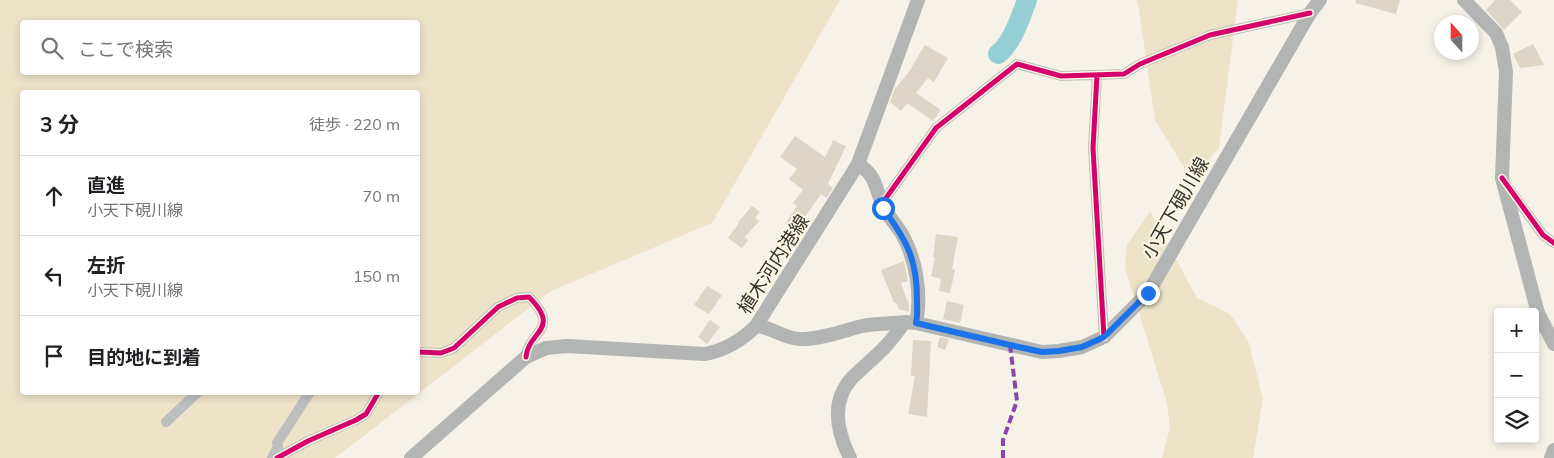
<!DOCTYPE html>
<html lang="ja">
<head>
<meta charset="utf-8">
<style>
  body { margin:0; font-family:Mulish,"Noto Sans JP",sans-serif; background:#f2f2f2; color:#202124 }
  .controls { position:absolute; right:15px; bottom:15px; display:grid; overflow:hidden; border-radius:5px; box-shadow:0 2px 8px #0003 }
  .controls button { width:45px; height:45px; display:grid; place-items:center; padding:0; border:0; border-bottom:1px solid #e0e0e0; background:#fff; color:#202124; font:25px sans-serif }
  .compass { position:absolute; left:1434px; top:15px; width:45px; height:45px; border-radius:50%; background:#fff; box-shadow:0 2px 8px #0003; rotate:339deg }
  .stop { position:absolute; width:15px; height:15px; margin:-11px; border:4px solid #1a73e8; border-radius:50%; background:#fff }
  .stop.end { background:#1a73e8; border-color:#fff; box-shadow:0 1px 5px #0008 }
  .list { margin:0; padding:0; list-style:none }
  h2 { display:flex; justify-content:space-between; align-items:center; height:65px; margin:0; padding:0 20px; font-size:21px }
  h2 small { font-size:16px; font-weight:400; color:#757577 }
  .list li { display:grid; grid-template-columns:32px 1fr auto; gap:15px; align-items:center; box-sizing:border-box; height:80px; padding:0 20px; border-top:1px solid #e0e0e0 }
  .list b { display:block; font-size:19px; white-space:nowrap }
  .list p { margin:0; font-size:16px; white-space:nowrap; color:#757577 }
  .list em { font-size:16px; font-style:normal; color:#757577 }
  .icon { flex:none; width:28px; height:28px; fill:none; stroke:currentColor; stroke-width:2; stroke-linecap:round; stroke-linejoin:round }
  .map { position:relative; flex:none; width:1554px; height:458px; overflow:hidden }
  .search { position:absolute; background:#fff; box-shadow:0 2px 8px #0003; left:20px; top:20px; width:400px; height:55px; display:flex; align-items:center; gap:12px; box-sizing:border-box; padding:0 18px; border-radius:5px; color:#757577; font-size:19px }
  .panel { position:absolute; background:#fff; box-shadow:0 2px 8px #0003; left:20px; top:90px; width:400px; height:305px; border-radius:5px }
  .map>svg:first-child { display:block }
  .green { fill:#ede3c9; fill-rule:evenodd }
  .lines { fill:none; stroke-linecap:round; stroke-linejoin:round }
  .river { stroke:#96ced6; stroke-width:20 }
  .building { fill:#ddd6c6 }
  .street { stroke:#bdbfbe; stroke-width:10 }
  .secondary { stroke:#b2b5b4; stroke-width:14 }
  .quiet { stroke:#8e44ad; stroke-width:4; stroke-dasharray:8 4; stroke-linecap:butt }
  .cycleway-casing { stroke:#fcf5e2; stroke-width:8 }
  .cycleway { stroke:#d6006c; stroke-width:5 }
  .route { stroke:#1a73e8; stroke-width:6 }
  .labels { text-anchor:middle; dominant-baseline:central; stroke-width:4; stroke-linejoin:round; paint-order:stroke }
  .street-label { font-size:19px; fill:#34312a; stroke:#fcf5e2 }
</style>
</head>
<body>
<div class="map">
<svg width="1554" height="458" viewBox="0 0 1554 458">
  <rect width="100%" height="100%" fill="#f6f2e8"/>
  <path class="green" d="M0,0H840L712,223L551,291L335,458H0ZM22,22H418V72H22ZM22,92H418V392H22Z
    M1136,0H1238L1219,148L1192,180L1155,120L1138,4Z
    M1150,211L1197,298L1230,314L1249,343L1263,399L1253,458H1162L1170,428L1167,403L1125,268L1127,245Z"/>
  <g class="lines">
    <path class="river" d="M998,54C1012,44 1021,16 1027,0"/>
  </g>
  <path class="building" d="M1356,0H1400L1396,14L1355,3Z
    M1495,0H1510L1522,12L1504,30L1486,10Z
    M1533,44L1544,65L1520,68L1513,54Z
    M925,45L948,58L934,82L928,78L916,93L941,110L933,121L907,103L901,111L890,102L894,90L912,68H911Z
    M795,136L825,157L833,140L846,146L828,184L833,188L827,198L821,194L795,231L785,224L797,206L793,203L803,190L789,179L797,169L780,157Z
    M752,206L760,212L755,218L759,221L745,237L748,240L742,248L728,238L739,223L738,222Z
    M936,234L958,237L952,269L955,270L950,293L939,291L941,279L931,276L935,257H933Z
    M904,261L908,281L901,283L909,305V312L899,309L896,303H894L881,270Z
    M707,286L722,295L709,314L694,305Z
    M947,301L964,305L960,323L943,319Z
    M710,320L720,327L707,344L698,337Z
    M940,337L949,339L945,350L937,347Z
    M913,340L931,341L927,417L908,414L915,376H911Z"/>
  <g class="lines">
    <path class="street" d="M1097,75L1093,148L1104,337
      M1505,183L1543,235L1554,243
      M881,202L886,198L936,128L1017,64L1061,76L1124,74L1140,64L1210,35L1310,13
      M418,352L441,353L454,348L498,307L517,298L529,297C562,330 528,331 526,357
      M166,422L198,392
      M272,458L278,447L277,443L310,392
      M277,458L308,441L356,420L366,414L379,392"/>
    <path class="secondary" d="M1464,0L1496,33L1502,47L1506,72L1502,178L1538,313L1554,344
      M916,323L1042,352L1059,351L1082,347L1104,337L1148,293L1310,13L1320,0
      M756,326C772,327 784,339 801,339C822,339 842,331 862,326C877,323 891,324 905,322
      M411,458L526,357L546,348L567,346L705,354C726,350 741,341 756,326L858,164L918,0
      M850,458C837,432 830,402 852,378C862,368 873,359 883,349C891,341 898,331 905,322L916,323C922,295 916,260 903,236C897,225 888,217 883,206C875,188 877,176 858,164
      M1551,458L1554,450"/>
    <path class="quiet" d="M1003,458V440L1017,401L1010,345"/>
    <defs>
      <path id="cycleway" d="M1097,75L1093,148L1104,337
        M1502,178L1543,235L1554,243
        M881,202L886,198L936,128L1017,64L1061,76L1124,74L1140,64L1210,35L1310,13
        M418,352L441,353L454,348L498,307L517,298L529,297C562,330 528,331 526,357
        M277,458L308,441L356,420L366,414L379,392"/>
    </defs>
    <use href="#cycleway" class="cycleway-casing"/>
    <use href="#cycleway" class="cycleway"/>
  </g>
  <g class="lines">
    <path class="route" d="M883,208C906,240 917,258 917,299C917,307 918,314 916,323L1010,345L1042,352L1059,351L1082,347L1104,337L1148,293"/>
  </g>
  <g class="labels">
    <g class="street-label">
      <text transform="translate(1175 208) rotate(-60)">小天下硯川線</text>
      <text transform="translate(773 264) rotate(-57)">植木河内港線</text>
    </g>
  </g>
</svg>
<div class="controls">
<button>+</button>
<button>−</button>
<button><svg class="icon" aria-label="layers" viewBox="0 0 24 24"><path d="M12 4l9 5-9 5-9-5zM3 14l9 5 9-5"/></svg></button>
</div>
<svg class="compass" viewBox="-18 -18 36 36"><path d="M0-13l5 13h-10z" fill="#e53935"/><path d="M0 13l5-13h-10z" fill="#757577"/></svg>
<div class="stop" style="left:883px;top:208px"></div>
<div class="stop end" style="left:1148px;top:293px"></div>
<div class="search"><svg class="icon" aria-label="search" viewBox="0 0 24 24"><circle cx="10" cy="10" r="6"/><path d="M15 15l6 6"/></svg>ここで検索</div>
<section class="panel">
<h2>3 分<small>徒歩 · 220 m</small></h2>
<ul class="list">
<li><svg class="icon" aria-label="ahead" viewBox="0 0 24 24"><path d="M12 20V5M6 11l6-6 6 6"/></svg><div><b>直進</b><p>小天下硯川線</p></div><em>70 m</em></li>
<li><svg class="icon" aria-label="left" viewBox="0 0 24 24"><path d="M17 20v-9H6M10 6l-5 5 5 5"/></svg><div><b>左折</b><p>小天下硯川線</p></div><em>150 m</em></li>
<li><svg class="icon" aria-label="arrive" viewBox="0 0 24 24"><path d="M6 21V4h12l-3 4 3 4H6"/></svg><div><b>目的地に到着</b></div></li>
</ul>
</section>
</div>
</body>
</html>
